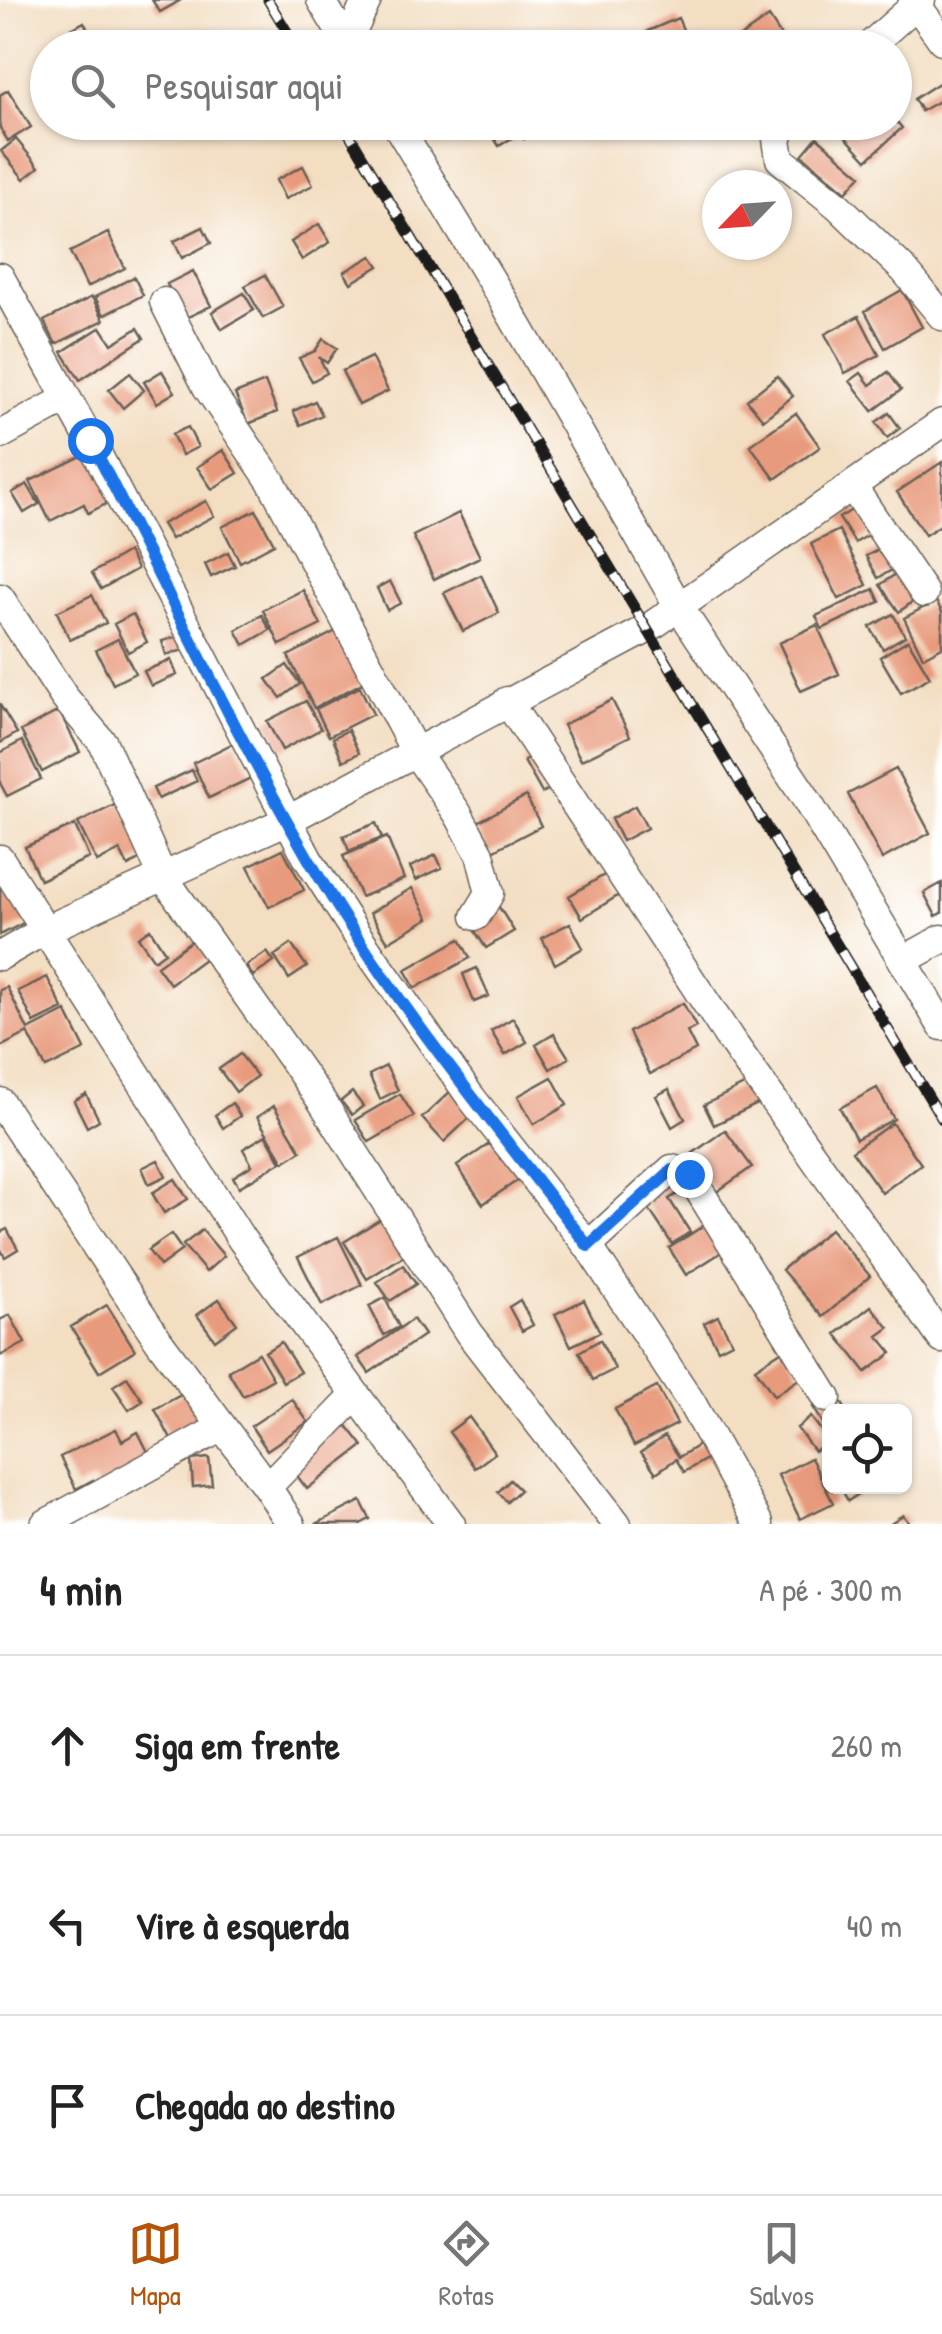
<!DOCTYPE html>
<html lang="pt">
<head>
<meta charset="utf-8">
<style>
  body { margin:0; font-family:"Patrick Hand",sans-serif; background:#f2f2f2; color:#222 }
  .controls { position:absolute; right:30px; bottom:30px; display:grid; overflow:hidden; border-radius:15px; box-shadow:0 2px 8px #0004 }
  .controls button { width:90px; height:90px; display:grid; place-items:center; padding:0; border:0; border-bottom:2px solid #e0e0e0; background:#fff; color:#222; font:50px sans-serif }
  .compass { position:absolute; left:702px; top:170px; width:90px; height:90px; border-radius:50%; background:#fff; box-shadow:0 2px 8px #0004; rotate:245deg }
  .stop { position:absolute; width:30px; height:30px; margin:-22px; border:8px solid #1a73e8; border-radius:50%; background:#fff }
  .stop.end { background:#1a73e8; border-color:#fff; box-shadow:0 2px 10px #0008 }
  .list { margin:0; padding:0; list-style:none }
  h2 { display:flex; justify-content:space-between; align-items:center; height:130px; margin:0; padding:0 40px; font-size:42px }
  h2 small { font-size:32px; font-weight:400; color:#767676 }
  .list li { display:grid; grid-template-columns:65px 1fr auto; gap:30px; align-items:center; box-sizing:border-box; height:180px; padding:0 40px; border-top:2px solid #e0e0e0 }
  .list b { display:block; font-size:38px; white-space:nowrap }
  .list em { font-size:32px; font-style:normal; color:#767676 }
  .icon { flex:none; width:55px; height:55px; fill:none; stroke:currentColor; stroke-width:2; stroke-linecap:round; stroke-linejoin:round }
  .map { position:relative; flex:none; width:942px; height:1524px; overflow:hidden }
  .search { position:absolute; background:#fff; box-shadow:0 2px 8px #0004; left:30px; right:30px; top:30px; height:110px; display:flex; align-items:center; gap:25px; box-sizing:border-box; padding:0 35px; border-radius:55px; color:#767676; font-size:38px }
  .sheet { height:670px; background:#fff }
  nav { display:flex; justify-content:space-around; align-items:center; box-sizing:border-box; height:140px; border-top:2px solid #e0e0e0; background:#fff; font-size:28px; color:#767676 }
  nav a { display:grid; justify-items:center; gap:5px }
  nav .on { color:#b45309 }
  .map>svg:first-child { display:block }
  .building { fill:#e89a7b }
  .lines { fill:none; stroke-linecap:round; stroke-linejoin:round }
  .minor-casing { stroke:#676056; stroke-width:31 }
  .minor { stroke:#fff; stroke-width:28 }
  .rail-casing { stroke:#1c1c1c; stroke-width:11 }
  .rail { stroke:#fff; stroke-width:8; stroke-dasharray:22; stroke-linecap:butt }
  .route { stroke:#1a73e8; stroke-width:12 }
</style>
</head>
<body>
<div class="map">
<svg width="942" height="1524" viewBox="0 0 942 1524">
  <rect width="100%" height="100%" fill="#fff"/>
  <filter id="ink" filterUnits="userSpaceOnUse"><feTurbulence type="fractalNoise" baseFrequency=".01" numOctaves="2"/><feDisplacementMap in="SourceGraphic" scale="20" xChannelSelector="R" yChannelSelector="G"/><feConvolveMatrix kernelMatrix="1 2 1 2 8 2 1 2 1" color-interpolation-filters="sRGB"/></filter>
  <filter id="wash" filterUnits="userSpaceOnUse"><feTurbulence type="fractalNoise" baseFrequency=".0048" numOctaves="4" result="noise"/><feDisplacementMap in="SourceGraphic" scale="40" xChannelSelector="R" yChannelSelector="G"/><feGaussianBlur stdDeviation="2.25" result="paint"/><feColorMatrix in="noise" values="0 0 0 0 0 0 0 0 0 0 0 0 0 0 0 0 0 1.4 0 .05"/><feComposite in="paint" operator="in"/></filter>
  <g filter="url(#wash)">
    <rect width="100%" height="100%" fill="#f3dec2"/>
    <g id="blocks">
      <path class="building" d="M152,0H181L160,12Z
        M769,17L789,48H747L740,37Z
        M678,18L691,48H655L648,31Z
        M84,22L97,48H77L68,31Z
        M942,81V99L921,111L914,99Z
        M8,90L31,127L8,141L0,128V95Z
        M484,122H546L547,125L524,139L520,133L499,146Z
        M626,122H653L632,134Z
        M849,122H897L902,128L867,160L840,131Z
        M817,137L861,175L846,192L802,155Z
        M16,139L39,167L24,179L1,151Z
        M303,166L313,185L285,199L276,180Z
        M319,224L330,242L302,260L291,242Z
        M203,227L211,243L182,258L174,241Z
        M108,233L125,268L87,287L70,252Z
        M372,256L379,266L351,283L344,272Z
        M193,271L211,306L184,319L167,284Z
        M265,275L283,307L263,318L245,286Z
        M134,277L143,295L104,315L95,297Z
        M902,290L922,327L885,348L865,311Z
        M244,293L254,310L222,329L212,312Z
        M92,297L104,320L56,344L44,321Z
        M859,316L879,355L845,373L825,334Z
        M101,327L112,344L138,328L144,338L80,380L62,352Z
        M323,339L337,348L327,363L319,357L327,373L312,381L299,358L315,351Z
        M371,357L388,391L359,405L342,371Z
        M162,371L175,392L157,403L144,382Z
        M888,372L901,390L873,411L850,381L861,373L870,385Z
        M130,373L144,390L123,408L109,390Z
        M777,376L793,396L763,420L747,400Z
        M265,382L277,412L248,424L235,394Z
        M315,401L322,415L300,425L293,411Z
        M796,413L820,447L775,479L750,445Z
        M889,413L900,428L887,438L876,422Z
        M188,427L198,447L182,455L172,434Z
        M223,450L238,473L212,489L197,467Z
        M92,451L116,499L88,513L84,504L50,521L30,481Z
        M942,462V524L925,535L897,492Z
        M27,484L39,504L24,513L12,493Z
        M206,501L214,516L171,539L162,524Z
        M855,508L871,533L855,543L839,518Z
        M256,510L274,544L240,562L222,527Z
        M459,513L480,557L434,579L413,536Z
        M839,530L867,585L839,599L811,544Z
        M886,546L897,567L878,578L866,556Z
        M128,552L137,569L101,589L92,573Z
        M228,552L235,566L211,577L205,564Z
        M897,573L916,599L899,612L880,585Z
        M481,575L499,613L463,631L444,593Z
        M390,581L401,603L387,610L377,588Z
        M874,589L880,602L822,629L816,616Z
        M303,590L321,625L280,645L263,610Z
        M92,595L106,623L70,640L57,612Z
        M936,601L942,612V647L923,657L904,618Z
        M133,614L147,642L128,652L114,624Z
        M893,614L905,636L883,649L870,627Z
        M262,615L270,630L244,645L236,630Z
        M817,625L839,674L801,691L779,643Z
        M344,627L370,679L314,708L288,656Z
        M180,636L184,650L166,655L162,641Z
        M118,639L135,673L113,684L96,650Z
        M908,640L930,677L901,693L880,657Z
        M171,660L177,675L151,686L144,671Z
        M287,665L300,684L281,698L267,679Z
        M360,687L373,714L329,736L316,709Z
        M612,700L630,736L581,760L563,725Z
        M306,701L321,729L282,750L267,721Z
        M0,705L17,733L0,743Z
        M59,711L80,752L42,772L21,731Z
        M348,730L359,753L343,761L333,738Z
        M22,741L41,779L7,796L0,783V753Z
        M236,742L253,777L209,798L193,763Z
        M539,754L555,786L542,793L524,761Z
        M896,769L930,833L882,859L848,794Z
        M192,770L197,781L158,799L153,788Z
        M526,796L541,826L489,853L474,824Z
        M121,802L148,855L128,866L120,850L97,862L78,823Z
        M635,806L647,828L622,841L611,819Z
        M376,823L382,838L349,851L343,836Z
        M75,825L89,858L40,880L25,847Z
        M387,837L404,879L361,897L343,856Z
        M283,849L304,890L269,907L248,866Z
        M436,855L442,868L416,880L410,867Z
        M606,874L619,895L582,918L569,896Z
        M0,875L29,920L0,935Z
        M942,883V913L936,916L924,893Z
        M412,888L429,918L388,942L370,913Z
        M499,907L514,931L486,948L471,925Z
        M570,923L583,948L555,964L542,938Z
        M150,929L165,952L154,960L138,937Z
        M195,938L208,956L170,984L157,966Z
        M460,939L470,958L415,988L405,970Z
        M291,944L307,967L289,979L274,956Z
        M267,952L274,962L253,976L246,966Z
        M477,968L489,996L474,1002L463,974Z
        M47,977L63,1009L34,1023L18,991Z
        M7,987L28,1030L66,1011L85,1049L46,1068L28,1033L0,1047V990Z
        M683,1003L696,1027L687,1032L696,1050L650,1074L629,1032Z
        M513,1018L527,1042L505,1055L491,1031Z
        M554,1034L569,1058L550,1069L536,1045Z
        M240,1054L257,1076L236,1092L219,1069Z
        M386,1066L398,1090L380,1099L369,1075Z
        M552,1077L567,1105L534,1124L518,1096Z
        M754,1080L764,1101L714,1125L704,1105Z
        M456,1086L478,1110L444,1142L422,1118Z
        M877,1088L894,1119L856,1139L840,1108Z
        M669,1089L685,1119L672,1127L656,1096Z
        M352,1092L363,1106L352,1115L341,1101Z
        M86,1094L99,1120L87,1127L74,1101Z
        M400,1094L414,1116L369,1142L355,1120Z
        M232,1103L240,1116L223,1128L215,1115Z
        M274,1106L301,1151L284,1162L257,1117Z
        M892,1123L921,1164L882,1193L852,1151Z
        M725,1130L752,1167L715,1193L689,1156Z
        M266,1135L281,1162L239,1187L233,1177L252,1165L243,1149Z
        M498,1138L524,1176L483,1204L457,1166Z
        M158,1160L166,1176L149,1184L142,1168Z
        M679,1176L687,1188L669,1199L690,1232L672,1244L643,1200Z
        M175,1179L188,1199L164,1213L152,1193Z
        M387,1215L410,1252L367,1279L344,1242Z
        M714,1219L731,1246L686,1275L669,1248Z
        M7,1229L18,1249L5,1257L0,1248V1233Z
        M830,1229L870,1276L823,1317L782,1270Z
        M202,1230L224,1256L206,1272L183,1245Z
        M171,1234L182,1250L160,1266L148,1250Z
        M338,1237L362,1285L322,1305L298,1257Z
        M403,1265L416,1284L390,1301L377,1282Z
        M385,1298L399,1327L384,1335L369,1306Z
        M219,1299L237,1324L215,1340L197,1315Z
        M520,1300L533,1325L522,1331L509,1307Z
        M584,1300L600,1332L571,1346L555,1314Z
        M107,1305L135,1350L99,1372L71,1327Z
        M871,1306L889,1328L878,1336L892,1353L866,1372L836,1334Z
        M10,1315L25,1343L0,1356V1320Z
        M718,1316L732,1342L718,1349L704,1323Z
        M413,1319L424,1335L369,1373L358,1357Z
        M600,1340L615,1369L593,1380L579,1352Z
        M281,1342L300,1372L283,1382L265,1352Z
        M784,1349L802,1377L774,1396L755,1368Z
        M258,1353L273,1379L243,1396L228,1371Z
        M127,1377L143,1401L129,1410L113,1386Z
        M657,1387L677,1424L634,1446L615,1409Z
        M192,1389L211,1423L173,1443L155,1409Z
        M836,1393L847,1412H830V1434L813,1407Z
        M292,1399L308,1422L267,1450L251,1426Z
        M469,1417L495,1453L475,1468L449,1432Z
        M811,1417L829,1441L814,1451L797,1428Z
        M341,1418L363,1446L307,1489L286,1461Z
        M116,1429L122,1441L138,1432L152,1460L97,1488L93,1480L76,1489L60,1457Z
        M665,1436L679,1457L707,1440L715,1454L684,1472L676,1459L656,1473L641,1452Z
        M209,1458L212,1485L193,1487L191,1460Z
        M811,1458L833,1503L800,1519L778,1475Z
        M510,1480L520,1490L507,1502L498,1492Z
        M840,1486H871L848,1501Z
        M361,1501L370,1519L360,1524H316Z
        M903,1515L910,1524H889Z"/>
    </g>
  </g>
  <g filter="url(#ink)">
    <use href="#blocks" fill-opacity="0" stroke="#676056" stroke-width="2.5"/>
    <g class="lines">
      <defs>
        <path id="minor" d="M321,0L350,48
          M913,0L942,40
          M347,43L367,0
          M867,48L921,0
          M395,122L503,300L679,607L803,794L942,1026
          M785,122L777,139L780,159L837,205L905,271L942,316
          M0,277L90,440L308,859L355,932L470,1096L588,1246L691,1402L759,1524
          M164,302L207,387L271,481L416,753L458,814L480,854L490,893L476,916
          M0,435L66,399
          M852,486L924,593
          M0,598L64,697L103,743L162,875L323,1103L469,1333L617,1524
          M507,701L730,1039L942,1339
          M0,859L242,1240L451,1524
          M0,956L43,931L288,820L647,629L942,423
          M904,960L942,939
          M0,1102L159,1341L267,1487L291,1524
          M588,1246L672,1169L689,1174L827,1398
          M267,1487L355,1396
          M45,1524L222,1427"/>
      </defs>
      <use href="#minor" class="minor-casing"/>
      <use href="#minor" class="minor"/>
      <defs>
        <path id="rail" d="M268,0L297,48
          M342,122L942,1119"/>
      </defs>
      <use href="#rail" class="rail-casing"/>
      <use href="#rail" class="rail"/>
    </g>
  </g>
  <g class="lines" filter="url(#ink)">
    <path class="route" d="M90,440C162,579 229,722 308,858C388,996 491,1120 588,1246L672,1170L689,1174"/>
  </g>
</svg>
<div class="controls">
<button><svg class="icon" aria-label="locate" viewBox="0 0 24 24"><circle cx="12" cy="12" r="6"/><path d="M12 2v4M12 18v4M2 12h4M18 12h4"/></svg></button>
</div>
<svg class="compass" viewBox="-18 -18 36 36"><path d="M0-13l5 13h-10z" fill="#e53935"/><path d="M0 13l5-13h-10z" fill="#767676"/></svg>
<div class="stop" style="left:90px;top:440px"></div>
<div class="stop end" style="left:689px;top:1174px"></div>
<div class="search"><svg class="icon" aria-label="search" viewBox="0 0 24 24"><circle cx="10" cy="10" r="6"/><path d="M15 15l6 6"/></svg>Pesquisar aqui</div>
</div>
<section class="sheet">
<h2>4 min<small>A pé · 300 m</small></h2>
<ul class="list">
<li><svg class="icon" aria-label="ahead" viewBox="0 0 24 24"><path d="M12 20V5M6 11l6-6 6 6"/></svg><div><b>Siga em frente</b></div><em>260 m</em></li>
<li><svg class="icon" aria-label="left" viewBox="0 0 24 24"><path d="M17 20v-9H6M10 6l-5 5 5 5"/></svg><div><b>Vire à esquerda</b></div><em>40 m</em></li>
<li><svg class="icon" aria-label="arrive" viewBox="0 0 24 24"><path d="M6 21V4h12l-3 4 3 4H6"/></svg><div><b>Chegada ao destino</b></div></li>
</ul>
</section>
<nav>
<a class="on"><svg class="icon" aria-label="map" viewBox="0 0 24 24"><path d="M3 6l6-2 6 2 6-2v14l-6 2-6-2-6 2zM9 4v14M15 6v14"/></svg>Mapa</a>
<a><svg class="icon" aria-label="directions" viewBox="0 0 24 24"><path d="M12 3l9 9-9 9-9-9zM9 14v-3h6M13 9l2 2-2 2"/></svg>Rotas</a>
<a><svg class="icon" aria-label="saved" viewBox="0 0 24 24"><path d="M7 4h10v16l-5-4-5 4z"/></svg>Salvos</a>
</nav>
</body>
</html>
